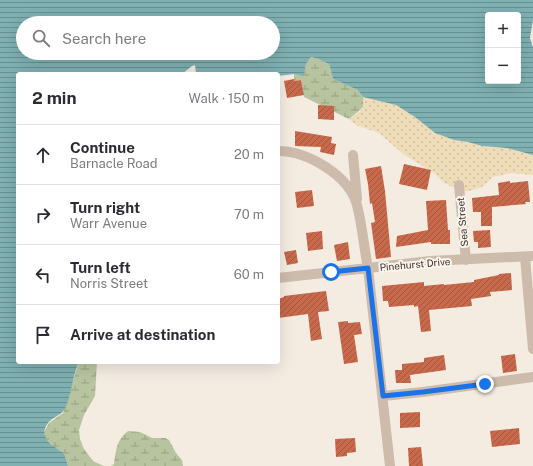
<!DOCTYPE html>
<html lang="en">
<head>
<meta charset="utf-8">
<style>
  body { margin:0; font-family:"Public Sans",sans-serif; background:#f2f2f3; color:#2b2b33 }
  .controls { position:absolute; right:12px; top:12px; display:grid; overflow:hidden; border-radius:4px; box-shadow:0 4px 16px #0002 }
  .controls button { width:36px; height:36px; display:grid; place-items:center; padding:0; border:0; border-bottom:1px solid #e1e1e2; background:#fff; color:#2b2b33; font:20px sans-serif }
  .stop { position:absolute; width:12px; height:12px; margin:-9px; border:3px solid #1a73e8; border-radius:50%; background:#fff }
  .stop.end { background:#1a73e8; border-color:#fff; box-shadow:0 1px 4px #0008 }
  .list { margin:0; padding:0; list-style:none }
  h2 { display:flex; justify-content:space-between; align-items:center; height:52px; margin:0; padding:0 16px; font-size:17px }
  h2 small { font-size:13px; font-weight:400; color:#7c7c81 }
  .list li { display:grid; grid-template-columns:26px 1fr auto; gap:12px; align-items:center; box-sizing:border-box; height:60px; padding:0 16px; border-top:1px solid #e1e1e2 }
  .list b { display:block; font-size:15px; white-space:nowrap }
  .list p { margin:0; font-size:13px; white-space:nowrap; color:#7c7c81 }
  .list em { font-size:13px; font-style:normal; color:#7c7c81 }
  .icon { flex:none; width:22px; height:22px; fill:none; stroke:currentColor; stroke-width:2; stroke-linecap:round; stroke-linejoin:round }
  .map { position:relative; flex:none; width:533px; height:466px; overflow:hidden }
  .search { position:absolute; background:#fff; box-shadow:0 4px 16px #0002; left:16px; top:16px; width:264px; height:44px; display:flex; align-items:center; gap:10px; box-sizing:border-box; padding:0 14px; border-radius:22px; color:#7c7c81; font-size:15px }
  .panel { position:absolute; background:#fff; box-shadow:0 4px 16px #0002; left:16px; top:72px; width:264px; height:292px; border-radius:4px }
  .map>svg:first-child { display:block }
  .wetland { fill:url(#wetland-marsh) }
  .sand { fill:url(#sand-dots) }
  .water { fill:url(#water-rules); fill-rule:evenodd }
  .building { fill:url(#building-hatch) }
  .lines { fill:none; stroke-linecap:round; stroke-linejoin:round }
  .minor { stroke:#cdbbac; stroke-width:10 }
  .route { stroke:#1a73e8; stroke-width:5 }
  .labels { text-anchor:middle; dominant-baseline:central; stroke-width:4; stroke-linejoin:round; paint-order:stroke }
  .street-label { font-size:10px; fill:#3b302b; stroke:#fbf5ee }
</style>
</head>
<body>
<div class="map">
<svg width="533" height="466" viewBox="0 0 533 466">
  <defs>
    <pattern id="wetland-marsh" width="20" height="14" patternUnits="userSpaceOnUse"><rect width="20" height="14" fill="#b8c4a0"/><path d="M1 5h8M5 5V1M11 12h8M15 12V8" fill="none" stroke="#97a083"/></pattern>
    <pattern id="sand-dots" width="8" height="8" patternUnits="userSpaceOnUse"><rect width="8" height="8" fill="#efdcb8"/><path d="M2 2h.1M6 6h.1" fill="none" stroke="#cebd9e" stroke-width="1.8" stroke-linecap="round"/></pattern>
    <pattern id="water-rules" width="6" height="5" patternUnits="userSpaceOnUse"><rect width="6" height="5" fill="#7fb0b2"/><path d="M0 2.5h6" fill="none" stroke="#699091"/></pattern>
    <pattern id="building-hatch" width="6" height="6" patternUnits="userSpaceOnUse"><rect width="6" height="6" fill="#c8694b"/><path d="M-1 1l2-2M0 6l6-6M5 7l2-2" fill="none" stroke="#a4573f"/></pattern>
  </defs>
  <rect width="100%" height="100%" fill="#f4ebe1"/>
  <path class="wetland" d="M311,57L318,59L329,64L333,79L359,90L363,97L364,105L361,109L349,119L304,97L301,80L294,81V74L304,75L306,64Z
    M79,362H97L95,396L84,415L79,430L80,439L84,449L93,461L104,466H68L64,453L53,446L45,438L44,432L49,423L63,413Z
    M128,431L140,432L152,438H165L169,440L176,453L182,460L183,466H111L114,464C116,451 116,440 128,431Z"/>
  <path class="sand" d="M363,97L396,105L415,117L435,133L454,140L468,142L482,146L507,148L533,155V175L511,173L493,177L482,187L469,191H462L444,183L434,173L403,154L379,133L356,125L349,119C358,112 365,111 363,97Z"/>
  <path class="water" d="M0,0H533V20L530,38L533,47V155L507,148L482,146L468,142L454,140L435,133L415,117L396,105L363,97L358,90L333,79L329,64L318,59L311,57L306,64L304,76L294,74L278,76V74H196L195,65L192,66L182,74H18V362H79C73,375 72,390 67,404C63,416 55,415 48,423C37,438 53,446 64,453L68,466H0ZM488,15H518V81H488ZM23,23H273V53H23Z"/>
  <path class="building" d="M294,79V81L301,80L304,95L287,98L284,81Z
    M318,105L334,106V120L318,119Z
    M295,131L332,137L331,143L336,144L334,155L320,152L321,147L295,146Z
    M404,164L431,170L427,190L399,184Z
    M381,166L385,191L391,257L376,259L371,223L375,222L372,203L370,204L368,184L365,169Z
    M510,181V183L528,181L530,202H525L526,204L492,207V226H481V212H473L472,198L499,195L498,183Z
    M312,190L314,206L297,208L295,192Z
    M446,200L448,230H450V244H431V242L396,247L397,236L428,230L426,201Z
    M490,230L491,247L478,248V242H474L473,231Z
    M322,231L323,249L308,251L306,233Z
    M348,242L350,259L337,261L334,245Z
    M296,250L298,263L287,265L284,252Z
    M511,273L512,290L490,292L491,296L471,299L472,306L429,310L431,331L421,332L418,306L414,307V305L389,307L388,301H383L382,286L424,282V286L444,284V285L474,282V280L499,275V274Z
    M326,291L329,311L318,312L322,339L311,341L308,314L278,318V299L284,297V296Z
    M348,321V323L360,322L362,334L354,335L358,362L344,364L338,322Z
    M515,354L517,371L503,373L501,356Z
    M444,355L446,370L410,375L411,383H396L395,370H402V364L424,362V358Z
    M420,412V427L400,428V413Z
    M519,428L520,444L492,447L490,431Z
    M355,438L356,452L347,453V456L336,457L335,439Z
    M421,447L423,466H409L408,448Z"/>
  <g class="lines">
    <path class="minor" d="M278,151C307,151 349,175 357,205C362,224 364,248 368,268L430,261L533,256
      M353,155L357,199
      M459,185L466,260
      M525,257L533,349
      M278,278L368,268L390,466
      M383,396L423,392L533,377"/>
  </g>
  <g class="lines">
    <path class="route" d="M331,272L368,268L383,396L423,392L485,384"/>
  </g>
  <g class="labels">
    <g class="street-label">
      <text transform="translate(462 222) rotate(-95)">Sea Street</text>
      <text transform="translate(415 264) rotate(-5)">Pinehurst Drive</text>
    </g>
  </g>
</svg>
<div class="controls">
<button>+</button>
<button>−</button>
</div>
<div class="stop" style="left:331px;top:272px"></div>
<div class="stop end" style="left:485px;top:384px"></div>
<div class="search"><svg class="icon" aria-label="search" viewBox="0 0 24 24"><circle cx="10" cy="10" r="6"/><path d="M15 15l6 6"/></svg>Search here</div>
<section class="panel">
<h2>2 min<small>Walk · 150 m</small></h2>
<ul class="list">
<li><svg class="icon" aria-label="ahead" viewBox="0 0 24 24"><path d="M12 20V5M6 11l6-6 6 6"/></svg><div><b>Continue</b><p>Barnacle Road</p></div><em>20 m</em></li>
<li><svg class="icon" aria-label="right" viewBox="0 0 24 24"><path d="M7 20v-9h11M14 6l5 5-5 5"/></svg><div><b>Turn right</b><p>Warr Avenue</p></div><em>70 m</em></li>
<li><svg class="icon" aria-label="left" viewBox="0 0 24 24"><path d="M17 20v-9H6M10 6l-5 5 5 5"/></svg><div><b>Turn left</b><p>Norris Street</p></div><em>60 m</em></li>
<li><svg class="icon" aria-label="arrive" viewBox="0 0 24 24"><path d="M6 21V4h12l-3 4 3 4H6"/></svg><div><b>Arrive at destination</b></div></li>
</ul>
</section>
</div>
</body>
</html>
